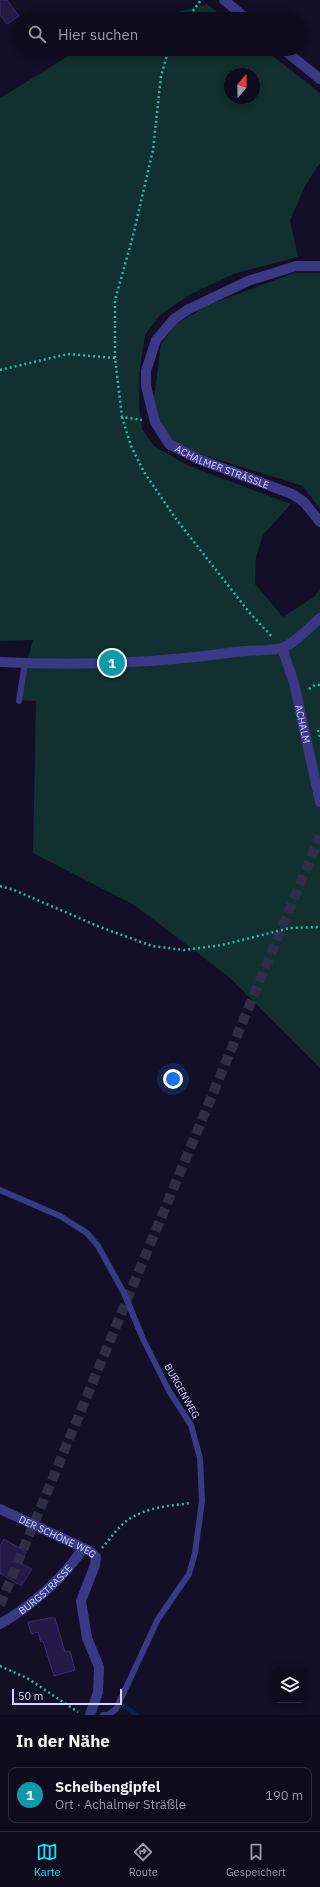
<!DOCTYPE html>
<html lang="de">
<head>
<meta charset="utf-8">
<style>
  body { margin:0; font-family:"IBM Plex Sans",sans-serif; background:#1c1929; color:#f1f3f6 }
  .controls { position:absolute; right:12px; bottom:12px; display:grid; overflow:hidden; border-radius:8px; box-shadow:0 2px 10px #0003 }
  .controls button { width:36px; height:36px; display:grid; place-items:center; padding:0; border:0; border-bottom:1px solid #2e2b3b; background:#0e0b1c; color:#f1f3f6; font:20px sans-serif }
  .compass { position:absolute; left:224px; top:68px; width:36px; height:36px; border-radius:50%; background:#0e0b1c; box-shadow:0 2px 10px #0003; rotate:20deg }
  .scale { position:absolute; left:12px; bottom:10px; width:110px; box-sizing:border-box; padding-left:4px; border:2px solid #d8d4ff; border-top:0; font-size:11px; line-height:14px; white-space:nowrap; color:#d8d4ff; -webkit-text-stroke:3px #120f26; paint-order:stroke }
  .you { position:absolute; left:173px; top:1079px; width:14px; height:14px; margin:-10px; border:3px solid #fff; border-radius:50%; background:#1a73e8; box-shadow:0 0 0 6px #1a73e833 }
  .badge { display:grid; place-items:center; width:26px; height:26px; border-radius:50%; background:#00e7ff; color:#fff; font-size:13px; font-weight:700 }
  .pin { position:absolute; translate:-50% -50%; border:2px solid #fff; box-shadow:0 1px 4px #0006 }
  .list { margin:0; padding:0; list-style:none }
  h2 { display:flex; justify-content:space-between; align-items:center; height:52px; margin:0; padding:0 16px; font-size:17px }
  h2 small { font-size:13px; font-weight:400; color:#9b9ba3 }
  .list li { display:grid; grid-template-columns:26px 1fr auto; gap:12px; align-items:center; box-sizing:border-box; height:56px; margin:0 8px 8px; padding:0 8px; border:1px solid #2e2b3b; border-radius:8px }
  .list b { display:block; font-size:15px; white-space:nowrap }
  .list p { margin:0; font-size:13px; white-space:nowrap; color:#9b9ba3 }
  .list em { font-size:13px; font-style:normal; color:#9b9ba3 }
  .icon { flex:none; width:22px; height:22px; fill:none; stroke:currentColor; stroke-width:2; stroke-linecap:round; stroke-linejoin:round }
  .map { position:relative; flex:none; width:320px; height:1715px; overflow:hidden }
  .search { position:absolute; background:#0e0b1c; box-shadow:0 2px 10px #0003; left:12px; right:12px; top:12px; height:44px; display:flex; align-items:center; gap:10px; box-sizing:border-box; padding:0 14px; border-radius:22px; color:#9b9ba3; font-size:15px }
  .sheet { height:116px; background:#0e0b1c }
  nav { display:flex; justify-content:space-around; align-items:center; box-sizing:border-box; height:56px; border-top:1px solid #2e2b3b; background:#0e0b1c; font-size:11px; color:#9b9ba3 }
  nav a { display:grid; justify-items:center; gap:2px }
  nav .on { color:#00e7ff }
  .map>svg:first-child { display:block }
  .green { fill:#12302f; fill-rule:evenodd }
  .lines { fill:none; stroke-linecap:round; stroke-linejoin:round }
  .stream { stroke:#0b2248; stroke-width:4.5 }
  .building { fill:#231a47; stroke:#3a2c74 }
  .primary-tunnel { stroke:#302d47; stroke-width:10; stroke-dasharray:10 5; stroke-linecap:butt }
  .path { stroke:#2db9b0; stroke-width:2.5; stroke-dasharray:2 3; stroke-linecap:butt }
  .lane { stroke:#3b3986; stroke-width:6 }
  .street { stroke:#3b3986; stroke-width:10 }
  .labels { text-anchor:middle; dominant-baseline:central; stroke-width:3.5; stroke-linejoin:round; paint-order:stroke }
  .street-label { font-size:10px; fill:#d8d4ff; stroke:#120f26 }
</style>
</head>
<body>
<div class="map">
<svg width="320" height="1715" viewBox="0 0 320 1715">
  <rect width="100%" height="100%" fill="#120f26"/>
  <path class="green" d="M207,4L226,19H153Z
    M80,49H264L320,93V163L306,184L290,220L298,257L233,274L189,295L160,315L145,335L139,374V406L142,429L154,446L187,465L291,504L263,535L256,557L255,584L283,617L315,596L320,588V1068L229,977L134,905L33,853L36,701L16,700L33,640L0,641V98ZM230,74H254V98H230Z
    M294,273H320V509L303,486L200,454L172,442L159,421L154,398L161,344L176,324L206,306Z"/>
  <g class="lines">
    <path class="stream" d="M122,1704L137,1715"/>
  </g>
  <path class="building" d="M0,0H7L19,16L7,24L0,15Z
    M4,1539L26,1552L20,1563L32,1569L21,1586L0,1573V1546Z
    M50,1618H55L65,1652L70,1651L75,1670L54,1676L43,1641L41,1642L38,1632L31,1634L28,1622Z"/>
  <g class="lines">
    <path class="primary-tunnel" d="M0,1605L320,836"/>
    <path class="path" d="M187,19L201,0
      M115,358V300L133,236L153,150L161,76L169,49
      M0,370L68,354L115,358L122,417L142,420
      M122,417L131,446L144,472L176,519L249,612L273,638
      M309,689L315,685H320
      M318,730L320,737
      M0,886L14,890L100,927L152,946L184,950L222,945L290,928L320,927
      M102,1548C109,1540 116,1530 124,1523C143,1507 169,1506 191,1503
      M0,1666L27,1678L78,1712"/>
    <path class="lane" d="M19,701L25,663
      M0,1190L60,1216L87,1233L98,1246L124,1293L143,1339L169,1391L191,1425L200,1458L202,1501L195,1553L189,1574L158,1619L116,1709L108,1715H103"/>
    <g class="street">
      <path d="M224,0L247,19"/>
      <path d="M283,49L320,79"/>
      <path id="s1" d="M320,266H296L248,281L189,309L174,319L156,340L146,371V386L155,422L169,444L198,459L292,494L304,502L320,522"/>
      <path id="s2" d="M282,648L294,683L320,802"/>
      <path d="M0,662C79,666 159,663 236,652C249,650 272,651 282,648C294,644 310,627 320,618"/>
      <path id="s3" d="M0,1509L90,1551L96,1557L95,1565L81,1601L87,1638L99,1667L98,1692L90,1715"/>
      <path id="s4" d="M0,1624C30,1607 65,1577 83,1548"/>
    </g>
  </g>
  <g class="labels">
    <g class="street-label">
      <text stroke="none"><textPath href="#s1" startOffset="354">ACHALMER STRÄSSLE</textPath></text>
      <text stroke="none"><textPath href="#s2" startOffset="79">ACHALM</textPath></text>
      <text transform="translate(182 1391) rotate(61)">BURGENWEG</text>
      <text stroke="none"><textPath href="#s3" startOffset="64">DER SCHÖNE WEG</textPath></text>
      <text stroke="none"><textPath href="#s4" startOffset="57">BURGSTRASSE</textPath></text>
    </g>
  </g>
</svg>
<div class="controls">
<button><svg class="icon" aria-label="layers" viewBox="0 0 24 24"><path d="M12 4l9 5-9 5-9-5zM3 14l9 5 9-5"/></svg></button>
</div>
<svg class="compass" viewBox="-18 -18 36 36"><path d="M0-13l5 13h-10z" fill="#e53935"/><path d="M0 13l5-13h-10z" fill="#9b9ba3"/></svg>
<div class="scale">50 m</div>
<div class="you"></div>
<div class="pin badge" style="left:112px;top:663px;background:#0f9aa8">1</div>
<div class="search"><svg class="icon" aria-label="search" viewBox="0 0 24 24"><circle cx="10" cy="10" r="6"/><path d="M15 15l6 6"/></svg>Hier suchen</div>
</div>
<section class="sheet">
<h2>In der Nähe<small></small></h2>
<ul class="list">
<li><span class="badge" style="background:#0f9aa8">1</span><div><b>Scheibengipfel</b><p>Ort · Achalmer Sträßle</p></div><em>190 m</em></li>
</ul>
</section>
<nav>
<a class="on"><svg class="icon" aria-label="map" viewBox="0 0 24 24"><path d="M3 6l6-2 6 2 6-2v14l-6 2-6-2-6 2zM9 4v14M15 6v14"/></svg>Karte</a>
<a><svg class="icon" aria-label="directions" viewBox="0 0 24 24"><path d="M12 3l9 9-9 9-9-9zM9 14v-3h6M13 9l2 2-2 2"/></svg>Route</a>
<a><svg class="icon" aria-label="saved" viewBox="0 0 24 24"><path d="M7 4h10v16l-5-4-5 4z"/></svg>Gespeichert</a>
</nav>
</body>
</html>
